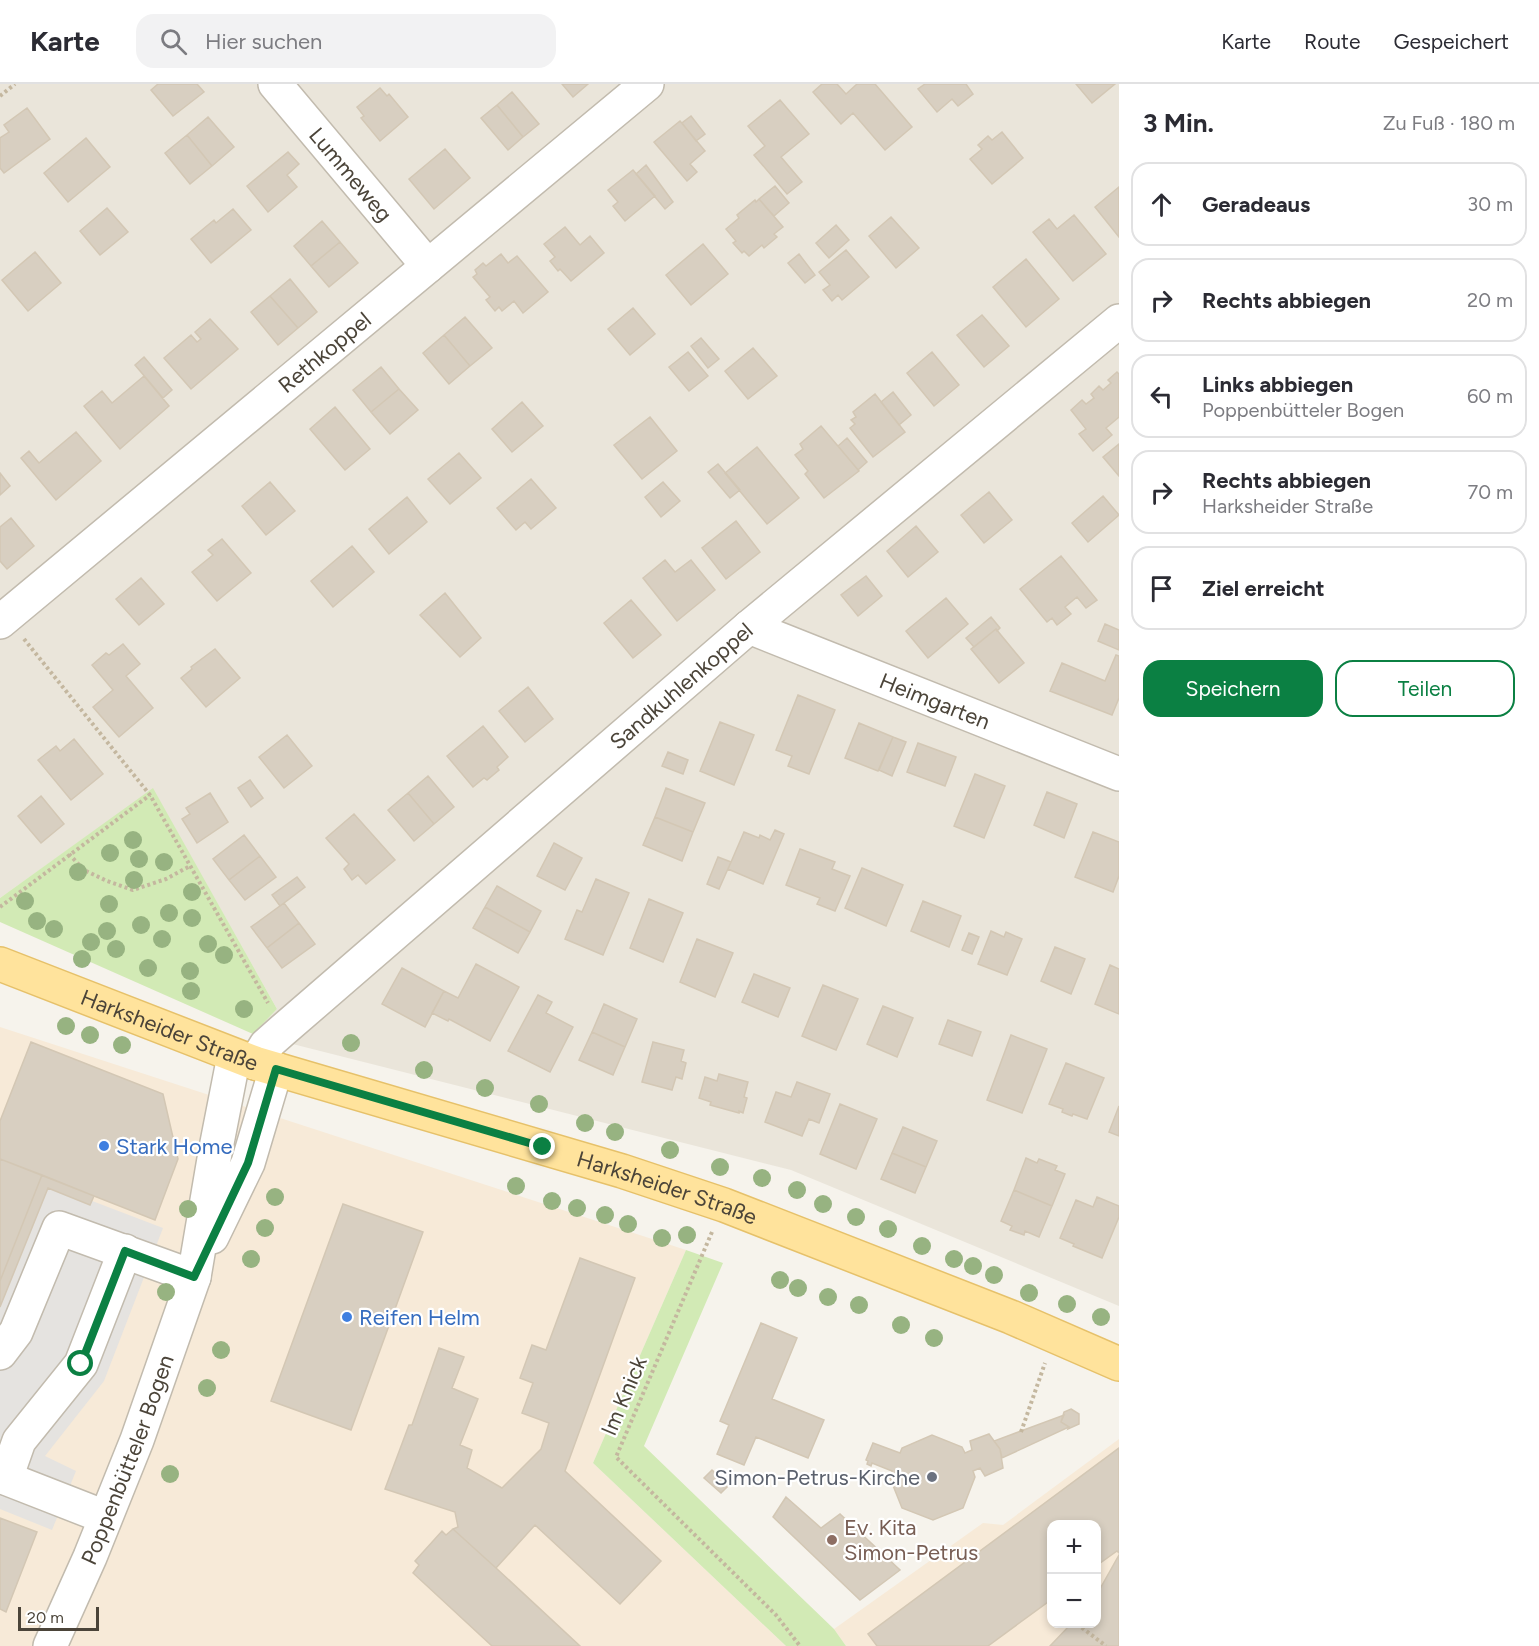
<!DOCTYPE html>
<html lang="de">
<head>
<meta charset="utf-8">
<style>
  body { margin:0; font-family:Figtree,sans-serif; background:#f2f2f3; color:#2b2b33 }
  .controls { position:absolute; right:18px; bottom:18px; display:grid; overflow:hidden; border-radius:12px; box-shadow:0 3px 9px #0003 }
  .controls button { width:54px; height:54px; display:grid; place-items:center; padding:0; border:0; border-bottom:2px solid #e1e1e2; background:#fff; color:#2b2b33; font:30px sans-serif }
  .scale { position:absolute; left:18px; bottom:15px; width:81px; box-sizing:border-box; padding-left:6px; border:3px solid #4b4439; border-top:0; font-size:16px; line-height:21px; white-space:nowrap; color:#4b4439; -webkit-text-stroke:4px #fff; paint-order:stroke }
  .stop { position:absolute; width:18px; height:18px; margin:-14px; border:4px solid #0b8043; border-radius:50%; background:#fff }
  .stop.end { background:#0b8043; border-color:#fff; box-shadow:0 2px 6px #0008 }
  .list { margin:0; padding:0; list-style:none }
  h2 { display:flex; justify-content:space-between; align-items:center; height:78px; margin:0; padding:0 24px; font-size:26px }
  h2 small { font-size:20px; font-weight:400; color:#7c7c81 }
  .list li { display:grid; grid-template-columns:39px 1fr auto; gap:18px; align-items:center; box-sizing:border-box; height:84px; margin:0 12px 12px; padding:0 12px; border:2px solid #e1e1e2; border-radius:18px }
  .list b { display:block; font-size:22px; white-space:nowrap }
  .list p { margin:0; font-size:20px; white-space:nowrap; color:#7c7c81 }
  .list em { font-size:20px; font-style:normal; color:#7c7c81 }
  .actions { display:flex; gap:12px; padding:18px 24px }
  .actions a { flex:1; padding:14px 0; border:2px solid #0b8043; border-radius:18px; text-align:center; font-size:21px; color:#0b8043 }
  .actions .main { background:#0b8043; color:#fff }
  .icon { flex:none; width:33px; height:33px; fill:none; stroke:currentColor; stroke-width:2; stroke-linecap:round; stroke-linejoin:round }
  .map { position:relative; flex:none; width:1119px; height:1562px; overflow:hidden }
  header { display:flex; align-items:center; gap:36px; box-sizing:border-box; height:84px; padding:0 30px; background:#fff; border-bottom:2px solid #e1e1e2 }
  header strong { font-size:28px }
  nav { display:flex; gap:33px; margin-inline-start:auto; font-size:21px }
  .search { width:420px; height:54px; background:#f2f2f3; display:flex; align-items:center; gap:15px; box-sizing:border-box; padding:0 21px; border-radius:18px; color:#7c7c81; font-size:22px }
  main { display:flex }
  aside { flex:1; background:#fff }
  .map>svg:first-child { display:block }
  .residential { fill:#eae5da }
  .commercial { fill:#f7ead8; fill-rule:evenodd }
  .green { fill:#d2eab5 }
  .parking { fill:#e5e3e0 }
  .building { fill:#d8cfc1; stroke:#d3c7b4; stroke-width:1.5 }
  .lines { fill:none; stroke-linecap:round; stroke-linejoin:round }
  .minor-casing { stroke:#c2bbae; stroke-width:36 }
  .major-casing { stroke:#e6c16a; stroke-width:36 }
  .path { stroke:#c4b79f; stroke-width:4; stroke-dasharray:3 3; stroke-linecap:butt }
  .minor { stroke:#fff; stroke-width:33 }
  .major { stroke:#ffe39c; stroke-width:33 }
  .tree { fill:#97b381 }
  .route { stroke:#0b8043; stroke-width:8 }
  .shop-dot { fill:#3f7fe0; stroke:#fff; stroke-width:2 }
  .worship-dot { fill:#6b7280; stroke:#fff; stroke-width:2 }
  .education-dot { fill:#8d6e63; stroke:#fff; stroke-width:2 }
  .labels { text-anchor:middle; dominant-baseline:central; stroke-width:4.5; stroke-linejoin:round; paint-order:stroke }
  .street-label { font-size:22px; fill:#4b4439; stroke:#fff }
  .shop-label { font-size:22px; fill:#366cbe; stroke:#fff; text-anchor:start }
  .worship-label { font-size:22px; fill:#5b616d; stroke:#fff; text-anchor:end }
  .education-label { font-size:22px; fill:#785e54; stroke:#fff; text-anchor:start }
</style>
</head>
<body>
<header>
<strong>Karte</strong>
<div class="search"><svg class="icon" aria-label="search" viewBox="0 0 24 24"><circle cx="10" cy="10" r="6"/><path d="M15 15l6 6"/></svg>Hier suchen</div>
<nav><a>Karte</a><a>Route</a><a>Gespeichert</a></nav>
</header>
<main>
<div class="map">
<svg width="1119" height="1562" viewBox="0 0 1119 1562">
  <rect width="100%" height="100%" fill="#f6f3ec"/>
  <path class="residential" d="M0,0H1119V1222L791,1086L253,950L277,925L153,705L0,814Z"/>
  <path class="commercial" d="M0,943L686,1166L593,1379L786,1562H0Z
    M1119,1355V1562H846L834,1545L983,1439L1003,1441ZM1052,1440H1096V1540H1052Z"/>
  <path class="green" d="M153,704L277,925L253,950L0,838V814Z
    M686,1166L723,1179L644,1362L834,1545L846,1562H786L593,1379Z"/>
  <path class="parking" d="M45,1099L163,1144L104,1297L45,1372L76,1387L52,1446L0,1425V1213Z"/>
  <path class="building" d="M158,0H197L204,8L173,32L151,6Z
    M562,0H588L573,13Z
    M822,0H837L846,10L857,0H875L912,43L885,66L853,29L841,40L813,8Z
    M925,0H966L973,10L958,22L952,15L937,28L918,5Z
    M1076,0H1115L1092,19Z
    M380,4L387,12L389,10L408,33L380,57L361,34L364,32L357,23Z
    M512,8L539,40L523,53L497,21Z
    M780,16L809,50L781,73L802,98L787,110L754,71L765,62L748,42Z
    M497,21L523,53L508,66L481,34Z
    M27,24L50,55L4,89L0,84V54L9,48L4,41Z
    M691,32L705,50L696,57L682,39Z
    M208,33L234,63L212,82L187,51Z
    M680,37L705,67L690,80L697,88L687,97L654,58Z
    M1002,48L1023,74L992,100L970,75L982,65L978,61L988,52L992,56Z
    M187,51L212,82L190,100L165,69Z
    M86,54L110,83L68,118L44,89Z
    M445,65L470,94L434,125L409,95Z
    M288,68L299,80L287,91L297,103L268,128L247,102Z
    M646,81L673,118L665,125L636,90Z
    M633,86L655,112L625,137L613,122L618,118L608,106Z
    M775,102L789,119L774,132L759,115Z
    M1119,103V153L1095,123Z
    M759,115L783,143L774,150L777,153L764,164L762,161L749,172L744,167L742,169L733,159L736,157L726,145L739,134L737,131L755,116L756,118Z
    M107,124L128,148L100,171L80,147Z
    M233,125L251,146L211,179L191,155L214,136L216,139Z
    M1074,131L1106,170L1073,197L1033,148L1049,135L1057,145Z
    M891,133L919,164L896,184L869,152Z
    M322,137L340,158L311,182L294,162Z
    M836,141L849,156L829,174L816,159Z
    M565,143L580,161L590,152L604,169L571,197L560,185L558,187L550,177L555,173L544,160Z
    M340,158L358,179L329,203L311,182Z
    M703,160L728,190L691,221L666,191Z
    M846,166L869,193L842,216L838,211L832,217L823,206L830,201L819,188Z
    M35,168L61,199L28,227L2,196Z
    M501,170L508,179L517,172L548,208L523,229L514,217L502,227L499,223L495,227L486,216L490,213L473,193L477,190L475,186L483,179L486,182Z
    M799,170L815,191L805,199L788,179Z
    M1026,175L1059,215L1026,243L993,203Z
    M290,195L317,228L298,244L270,212Z
    M270,212L298,244L278,261L251,228Z
    M633,224L655,250L630,271L608,245Z
    M982,231L1009,262L984,283L957,251Z
    M465,233L492,264L470,282L444,251Z
    M210,235L238,265L191,305L164,274L191,251L197,258L201,255L195,248Z
    M444,251L470,282L449,300L423,269Z
    M701,254L719,275L708,284L691,262Z
    M753,264L777,292L748,315L725,287Z
    M688,268L708,292L689,307L669,283Z
    M932,268L959,301L934,322L907,289Z
    M144,273L172,306L163,314L135,281Z
    M381,283L399,305L371,328L353,306Z
    M1117,288L1119,290V333L1106,344L1112,351L1093,367L1079,350L1086,345L1071,326L1082,316L1086,320L1094,314L1091,310L1099,302L1103,306L1111,299L1108,296Z
    M144,292L169,322L120,365L84,322L102,307L112,319Z
    M399,305L418,326L390,350L371,328Z
    M893,308L911,331L899,341L881,318Z
    M875,310L905,348L873,373L850,344L855,340L851,336L856,333L853,328Z
    M522,318L543,342L512,368L492,345Z
    M335,323L370,365L345,386L310,345Z
    M650,333L677,367L642,395L614,361Z
    M821,342L859,387L824,414L805,390L808,387L795,371L803,365L800,360Z
    M76,348L101,377L56,416L21,374L29,367L39,379Z
    M847,354L867,378L858,386L838,362Z
    M1119,360V392L1103,373Z
    M757,363L799,414L767,440L725,389Z
    M459,369L481,394L450,420L428,395Z
    M718,380L740,406L730,414L708,388Z
    M0,389L10,402L0,411Z
    M531,395L556,424L531,445L525,438L516,446L497,424Z
    M270,398L295,427L266,451L242,422Z
    M663,398L680,417L661,433L645,413Z
    M989,408L1012,436L984,459L961,431Z
    M1103,412L1119,431L1088,458L1072,439Z
    M407,413L427,438L389,470L369,445Z
    M11,434L34,462L7,485L0,477V443Z
    M736,437L760,468L726,495L702,464Z
    M916,442L938,468L908,493L887,467Z
    M222,455L251,489L217,517L192,488L213,471L208,466Z
    M352,462L374,488L333,523L311,497Z
    M1061,472L1097,516L1086,524L1077,513L1065,523L1071,530L1057,541L1052,534L1047,538L1020,505Z
    M665,476L675,488L691,476L715,506L677,537L643,494Z
    M866,492L882,512L858,532L841,511Z
    M141,494L164,520L139,541L116,515Z
    M445,509L481,554L460,573L420,531Z
    M946,514L968,540L928,574L906,547Z
    M631,516L661,551L633,574L604,539Z
    M991,533L1000,544L997,547L996,545L974,563L966,554Z
    M1105,540L1119,546V566L1098,557Z
    M996,545L1024,579L999,599L971,565Z
    M123,560L140,580L126,592L153,624L119,653L93,623L113,606L92,581L106,569L109,571Z
    M215,565L240,594L206,623L181,594L192,585L191,583Z
    M1116,571L1119,572V614L1112,631L1050,607L1062,579L1105,597Z
    M528,603L553,635L525,658L499,627Z
    M798,611L835,626L809,690L788,682L792,672L776,666Z
    M720,638L754,651L734,701L700,687Z
    M859,639L893,653L878,687L845,674Z
    M483,642L508,673L497,683L499,686L487,696L484,694L473,703L447,672Z
    M287,651L312,682L284,704L259,673Z
    M893,653L906,658L892,692L879,686Z
    M74,655L103,690L71,716L38,676L56,662L60,667Z
    M918,659L956,673L945,702L907,688Z
    M668,668L688,676L683,690L662,682Z
    M975,690L1005,702L984,754L954,742Z
    M428,692L454,723L434,740L408,709Z
    M250,696L263,714L251,723L238,704Z
    M666,704L705,719L693,748L655,733Z
    M1047,708L1077,720L1064,754L1034,741Z
    M210,709L228,738L197,759L182,735L190,730L186,724Z
    M408,709L434,740L414,757L388,726Z
    M41,712L64,740L41,759L18,732Z
    M354,730L395,776L366,800L358,791L352,796L344,785L349,780L326,754Z
    M655,733L693,748L682,777L643,761Z
    M775,746L784,750L763,800L728,785L744,748L759,754L760,751L770,756Z
    M1093,748L1119,758V792L1113,808L1075,793Z
    M244,751L260,772L229,796L213,775Z
    M554,759L582,774L565,806L537,792Z
    M800,765L835,778L832,785L850,792L835,827L817,820L820,814L786,801Z
    M260,772L276,793L245,816L229,796Z
    M718,773L731,778L719,805L707,800Z
    M862,784L903,801L886,842L845,824Z
    M297,793L305,803L280,822L272,811Z
    M596,795L629,809L603,871L565,855L577,826L582,828Z
    M497,802L541,827L530,848L485,823Z
    M649,815L683,829L663,878L630,864Z
    M923,817L961,832L949,863L911,847Z
    M284,819L299,839L267,864L251,843Z
    M485,823L530,848L518,869L473,844Z
    M299,839L315,860L282,884L267,864Z
    M991,847L1004,853L1006,848L1022,855L1007,891L978,880Z
    M969,849L979,853L972,870L962,866Z
    M697,855L733,869L715,913L680,898Z
    M1055,863L1085,875L1071,910L1041,897Z
    M476,880L519,903L490,957L449,935L448,937L432,929L444,907L458,914Z
    M1110,881L1119,885V930L1095,920Z
    M402,884L444,907L425,943L382,920Z
    M754,890L790,904L778,933L742,918Z
    M823,901L858,915L836,966L802,952Z
    M538,911L552,918L546,929L573,943L550,988L508,967Z
    M604,920L637,935L625,963L592,948Z
    M883,922L913,934L897,973L867,960Z
    M948,936L981,948L972,972L939,960Z
    M592,948L625,963L613,991L579,976Z
    M1011,951L1047,965L1022,1029L987,1016Z
    M31,958L163,1010L178,1075L155,1136L0,1075V1037Z
    M653,958L684,966L681,977L686,979L682,995L676,993L672,1006L642,998Z
    M1066,979L1104,994L1087,1035L1073,1030L1072,1032L1062,1028L1063,1025L1049,1020Z
    M719,990L748,998L744,1013L747,1014L743,1029L739,1027V1029L710,1021L711,1018L699,1014L705,993L717,997Z
    M797,998L830,1010L819,1039L809,1035L802,1052L765,1038L776,1008L791,1013Z
    M840,1020L877,1035L856,1085L820,1070Z
    M1119,1022V1052L1109,1048Z
    M903,1043L937,1057L926,1083L892,1069Z
    M892,1069L926,1083L915,1109L881,1095Z
    M1026,1074L1037,1079L1039,1075L1057,1082L1055,1086L1065,1090L1052,1122L1014,1106Z
    M0,1075L42,1091L0,1197Z
    M42,1091L94,1112L90,1121L48,1104L0,1223V1197Z
    M1014,1106L1052,1122L1039,1153L1025,1147L1024,1151L1010,1146L1012,1142L1001,1137Z
    M1097,1113L1119,1122V1133L1102,1174L1073,1162L1074,1160L1060,1154L1076,1116L1093,1123Z
    M343,1120L423,1148L351,1346L271,1317Z
    M580,1174L635,1194L565,1387L661,1477L620,1520L535,1441L496,1484L453,1445L458,1443L455,1428L385,1405L409,1341H412L439,1264L464,1273L452,1304L478,1315L460,1361L472,1366L467,1384L502,1404L541,1365L549,1339L522,1329L533,1299L520,1294L532,1261L546,1266Z
    M761,1239L797,1254L772,1315L824,1336L808,1374L756,1353L744,1381L717,1370L729,1341L720,1337Z
    M1071,1325L1079,1330V1340L1068,1345L1069,1343L1061,1338L1064,1328Z
    M1064,1331L1061,1338L1069,1343L1002,1374L1000,1365L994,1357Z
    M989,1350L1000,1365L1003,1384L985,1392L980,1384L973,1387L975,1393L963,1424L933,1436L902,1424L890,1394L892,1387L872,1379L871,1382L867,1380L868,1377L866,1376L873,1359L900,1369L902,1364L932,1351L962,1363L965,1369L972,1366L970,1357Z
    M1119,1364V1469L1117,1467L1096,1482V1440H1052V1515L988,1562H877L868,1550Z
    M712,1386L729,1401L721,1409L704,1394Z
    M786,1413L821,1444L840,1430L900,1486L860,1516L773,1433Z
    M0,1434L37,1448L6,1528L0,1525Z
    M453,1445L496,1484L580,1562H492L413,1489L419,1481L415,1477L442,1447L446,1451Z
    M1119,1471V1562H1050L1071,1540H1096V1512Z"/>
  <g class="lines">
    <defs>
      <g id="minor">
        <path id="s1" d="M275,0L428,182"/>
        <path id="s2" d="M0,538L647,0"/>
        <path id="s3" d="M749,543L1119,690"/>
        <path id="s4" d="M255,979L266,961L283,946L749,543L1119,237"/>
        <path d="M212,1153L248,1079L276,985"/>
        <path d="M0,1269L16,1248L59,1144L194,1193"/>
        <path d="M0,1392L105,1433"/>
        <path d="M6,1394L19,1357L81,1280L125,1167"/>
        <path id="s5" d="M50,1562L90,1473L137,1356L194,1193L215,1069L234,972"/>
      </g>
      <g id="major">
        <path id="s6" d="M0,880L255,979L622,1087L724,1121L1011,1233L1119,1280"/>
      </g>
    </defs>
    <use href="#minor" class="minor-casing"/>
    <use href="#major" class="major-casing"/>
    <path class="path" d="M0,12L15,0
      M24,555L150,711L268,919
      M69,770L84,786L107,797L133,806L166,795L190,782
      M0,823L150,711
      M712,1148L616,1373L776,1531L800,1562
      M1021,1348L1045,1279
      M1049,1517L1052,1519
      M1077,1540L1106,1562"/>
    <use href="#minor" class="minor"/>
    <use href="#major" class="major"/>
  </g>
  <g class="tree">
    <circle cx="133" cy="756" r="9"/>
    <circle cx="110" cy="769" r="9"/>
    <circle cx="139" cy="775" r="9"/>
    <circle cx="164" cy="778" r="9"/>
    <circle cx="78" cy="788" r="9"/>
    <circle cx="134" cy="796" r="9"/>
    <circle cx="192" cy="808" r="9"/>
    <circle cx="25" cy="817" r="9"/>
    <circle cx="109" cy="820" r="9"/>
    <circle cx="169" cy="829" r="9"/>
    <circle cx="192" cy="834" r="9"/>
    <circle cx="37" cy="837" r="9"/>
    <circle cx="141" cy="841" r="9"/>
    <circle cx="54" cy="845" r="9"/>
    <circle cx="107" cy="847" r="9"/>
    <circle cx="162" cy="855" r="9"/>
    <circle cx="91" cy="858" r="9"/>
    <circle cx="208" cy="860" r="9"/>
    <circle cx="116" cy="865" r="9"/>
    <circle cx="224" cy="871" r="9"/>
    <circle cx="82" cy="875" r="9"/>
    <circle cx="148" cy="884" r="9"/>
    <circle cx="190" cy="887" r="9"/>
    <circle cx="191" cy="907" r="9"/>
    <circle cx="244" cy="925" r="9"/>
    <circle cx="66" cy="942" r="9"/>
    <circle cx="90" cy="951" r="9"/>
    <circle cx="351" cy="959" r="9"/>
    <circle cx="122" cy="961" r="9"/>
    <circle cx="424" cy="986" r="9"/>
    <circle cx="485" cy="1004" r="9"/>
    <circle cx="539" cy="1020" r="9"/>
    <circle cx="585" cy="1039" r="9"/>
    <circle cx="615" cy="1048" r="9"/>
    <circle cx="670" cy="1066" r="9"/>
    <circle cx="720" cy="1083" r="9"/>
    <circle cx="762" cy="1094" r="9"/>
    <circle cx="516" cy="1102" r="9"/>
    <circle cx="797" cy="1106" r="9"/>
    <circle cx="275" cy="1113" r="9"/>
    <circle cx="552" cy="1117" r="9"/>
    <circle cx="823" cy="1120" r="9"/>
    <circle cx="577" cy="1124" r="9"/>
    <circle cx="188" cy="1125" r="9"/>
    <circle cx="605" cy="1131" r="9"/>
    <circle cx="856" cy="1133" r="9"/>
    <circle cx="628" cy="1140" r="9"/>
    <circle cx="265" cy="1144" r="9"/>
    <circle cx="888" cy="1145" r="9"/>
    <circle cx="687" cy="1151" r="9"/>
    <circle cx="662" cy="1154" r="9"/>
    <circle cx="922" cy="1162" r="9"/>
    <circle cx="251" cy="1175" r="9"/>
    <circle cx="954" cy="1175" r="9"/>
    <circle cx="973" cy="1182" r="9"/>
    <circle cx="994" cy="1191" r="9"/>
    <circle cx="780" cy="1196" r="9"/>
    <circle cx="798" cy="1204" r="9"/>
    <circle cx="166" cy="1208" r="9"/>
    <circle cx="1029" cy="1209" r="9"/>
    <circle cx="828" cy="1213" r="9"/>
    <circle cx="1067" cy="1220" r="9"/>
    <circle cx="859" cy="1221" r="9"/>
    <circle cx="1101" cy="1233" r="9"/>
    <circle cx="901" cy="1241" r="9"/>
    <circle cx="934" cy="1254" r="9"/>
    <circle cx="221" cy="1266" r="9"/>
    <circle cx="207" cy="1304" r="9"/>
    <circle cx="170" cy="1390" r="9"/>
  </g>
  <g class="lines">
    <path class="route" d="M81,1280L125,1167L194,1193L248,1079L276,985L543,1063"/>
  </g>
  <g class="shop-dot">
    <circle cx="104" cy="1062" r="6"/>
    <circle cx="347" cy="1233" r="6"/>
  </g>
  <circle class="worship-dot" cx="932" cy="1393" r="6"/>
  <circle class="education-dot" cx="832" cy="1456" r="6"/>
  <g class="labels">
    <g class="street-label">
      <text stroke="none"><textPath href="#s1" startOffset="118">Lummeweg</textPath></text>
      <text stroke="none"><textPath href="#s2" startOffset="422">Rethkoppel</textPath></text>
      <text stroke="none"><textPath href="#s4" startOffset="570">Sandkuhlenkoppel</textPath></text>
      <text stroke="none"><textPath href="#s3" startOffset="200">Heimgarten</textPath></text>
      <text stroke="none"><textPath href="#s6" startOffset="182">Harksheider Straße</textPath></text>
      <text stroke="none"><textPath href="#s6" startOffset="704">Harksheider Straße</textPath></text>
      <text transform="translate(624 1312) rotate(-67)">Im Knick</text>
      <text stroke="none"><textPath href="#s5" startOffset="202">Poppenbütteler Bogen</textPath></text>
    </g>
    <g class="shop-label">
      <text x="116" y="1062">Stark Home</text>
      <text x="359" y="1233">Reifen Helm</text>
    </g>
    <g class="worship-label">
      <text x="920" y="1393">Simon-Petrus-Kirche</text>
    </g>
    <g class="education-label">
      <text x="844" y="1443">Ev. Kita<tspan x="844" dy="25">Simon-Petrus</tspan></text>
    </g>
  </g>
</svg>
<div class="controls">
<button>+</button>
<button>−</button>
</div>
<div class="scale">20 m</div>
<div class="stop" style="left:81px;top:1280px"></div>
<div class="stop end" style="left:543px;top:1063px"></div>
</div>
<aside>
<h2>3 Min.<small>Zu Fuß · 180 m</small></h2>
<ul class="list">
<li><svg class="icon" aria-label="ahead" viewBox="0 0 24 24"><path d="M12 20V5M6 11l6-6 6 6"/></svg><div><b>Geradeaus</b></div><em>30 m</em></li>
<li><svg class="icon" aria-label="right" viewBox="0 0 24 24"><path d="M7 20v-9h11M14 6l5 5-5 5"/></svg><div><b>Rechts abbiegen</b></div><em>20 m</em></li>
<li><svg class="icon" aria-label="left" viewBox="0 0 24 24"><path d="M17 20v-9H6M10 6l-5 5 5 5"/></svg><div><b>Links abbiegen</b><p>Poppenbütteler Bogen</p></div><em>60 m</em></li>
<li><svg class="icon" aria-label="right" viewBox="0 0 24 24"><path d="M7 20v-9h11M14 6l5 5-5 5"/></svg><div><b>Rechts abbiegen</b><p>Harksheider Straße</p></div><em>70 m</em></li>
<li><svg class="icon" aria-label="arrive" viewBox="0 0 24 24"><path d="M6 21V4h12l-3 4 3 4H6"/></svg><div><b>Ziel erreicht</b></div></li>
</ul>
<div class="actions"><a class="main">Speichern</a><a>Teilen</a></div>
</aside>
</main>
</body>
</html>
